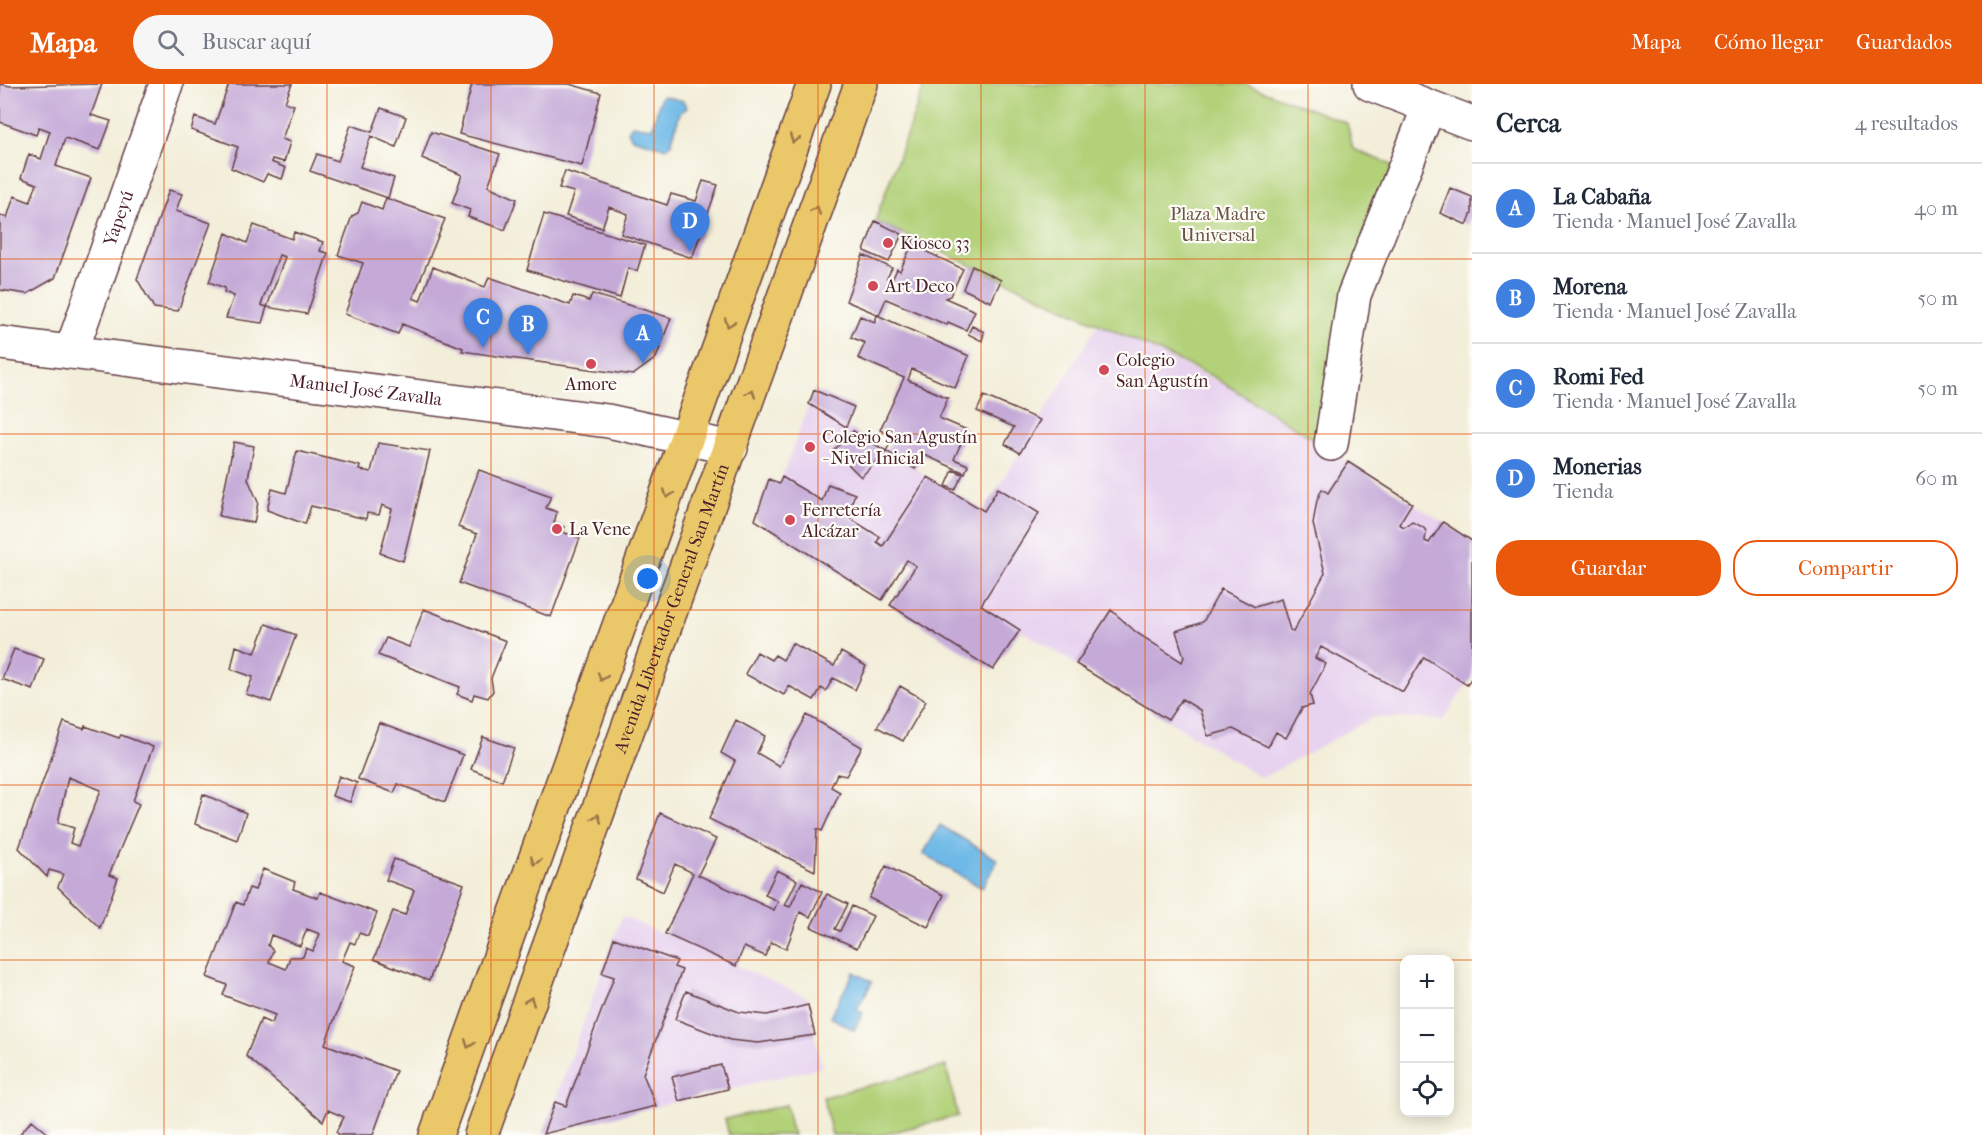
<!DOCTYPE html>
<html lang="es">
<head>
<meta charset="utf-8">
<style>
  body { margin:0; font-family:"IM FELL French Canon",serif; background:#f6f6f7; color:#1f2937 }
  .controls { position:absolute; right:18px; bottom:18px; display:grid; overflow:hidden; border-radius:12px; box-shadow:0 3px 15px #0003 }
  .controls button { width:54px; height:54px; display:grid; place-items:center; padding:0; border:0; border-bottom:2px solid #e0e1e3; background:#fff; color:#1f2937; font:30px sans-serif }
  .you { position:absolute; left:648px; top:495px; width:21px; height:21px; margin:-15px; border:4px solid #fff; border-radius:50%; background:#1a73e8; box-shadow:0 0 0 9px #1a73e833 }
  .badge { display:grid; place-items:center; width:39px; height:39px; border-radius:50%; background:#ea580c; color:#fff; font-size:20px; font-weight:700 }
  .pin { position:absolute; translate:-50% -50px; filter:drop-shadow(0 2px 3px #0008) }
  .pin::after { content:''; position:absolute; top:32px; width:21px; height:18px; background:inherit; clip-path:polygon(0 0,100% 0,50% 100%) }
  .list { margin:0; padding:0; list-style:none }
  h2 { display:flex; justify-content:space-between; align-items:center; height:78px; margin:0; padding:0 24px; font-size:26px }
  h2 small { font-size:20px; font-weight:400; color:#747a83 }
  .list li { display:grid; grid-template-columns:39px 1fr auto; gap:18px; align-items:center; box-sizing:border-box; height:90px; padding:0 24px; border-top:2px solid #e0e1e3 }
  .list b { display:block; font-size:22px; white-space:nowrap }
  .list p { margin:0; font-size:20px; white-space:nowrap; color:#747a83 }
  .list em { font-size:20px; font-style:normal; color:#747a83 }
  .actions { display:flex; gap:12px; padding:18px 24px }
  .actions a { flex:1; padding:14px 0; border:2px solid #ea580c; border-radius:24px; text-align:center; font-size:21px; color:#ea580c }
  .actions .main { background:#ea580c; color:#fff }
  .icon { flex:none; width:33px; height:33px; fill:none; stroke:currentColor; stroke-width:2; stroke-linecap:round; stroke-linejoin:round }
  .map { position:relative; flex:none; width:1472px; height:1051px; overflow:hidden }
  header { display:flex; align-items:center; gap:36px; box-sizing:border-box; height:84px; padding:0 30px; background:#ea580c; color:#fff }
  header strong { font-size:28px }
  nav { display:flex; gap:33px; margin-inline-start:auto; font-size:21px }
  .search { width:420px; height:54px; background:#f6f6f7; display:flex; align-items:center; gap:15px; box-sizing:border-box; padding:0 21px; border-radius:33px; color:#747a83; font-size:22px }
  main { display:flex }
  aside { flex:1; background:#fff }
  .map>svg:first-child { display:block }
  .built { fill:#e7d2ef }
  .green { fill:#b2d179; stroke:#7e7852; stroke-width:1.5 }
  .water { fill:#6eb9e7; stroke:#5c6c89; stroke-width:1.5 }
  .building { fill:#c5aad8; fill-rule:evenodd }
  .lines { fill:none; stroke-linecap:round; stroke-linejoin:round }
  .minor-casing { stroke:#633e45; stroke-width:36 }
  .major-casing { stroke:#633e45; stroke-width:36 }
  .minor { stroke:#fff; stroke-width:33 }
  .major { stroke:#eac769; stroke-width:33 }
  .oneway { stroke:#9a734a }
  .grid { fill:none; stroke:#e8590c; stroke-width:1.5; stroke-opacity:0.55 }
  .poi-dot { fill:#d1495b; stroke:#fdfcf7; stroke-width:2 }
  .labels { text-anchor:middle; dominant-baseline:central; stroke-width:4.5; stroke-linejoin:round; paint-order:stroke }
  .park-label { font-size:18px; fill:#695442; stroke:#fdfcf7 }
  .street-label { font-size:18px; fill:#4a1f2b; stroke:#fdfcf7 }
  .poi-label { font-size:18px; fill:#4a1f2b; stroke:#fdfcf7; text-anchor:start }
</style>
</head>
<body>
<header>
<strong>Mapa</strong>
<div class="search"><svg class="icon" aria-label="search" viewBox="0 0 24 24"><circle cx="10" cy="10" r="6"/><path d="M15 15l6 6"/></svg>Buscar aquí</div>
<nav><a>Mapa</a><a>Cómo llegar</a><a>Guardados</a></nav>
</header>
<main>
<div class="map">
<svg width="1472" height="1051" viewBox="0 0 1472 1051">
  <rect width="100%" height="100%" fill="#fdfcf7"/>
  <filter id="ink" filterUnits="userSpaceOnUse"><feTurbulence type="fractalNoise" baseFrequency=".0167" numOctaves="2"/><feDisplacementMap in="SourceGraphic" scale="12" xChannelSelector="R" yChannelSelector="G"/><feConvolveMatrix kernelMatrix="1 2 1 2 8 2 1 2 1" color-interpolation-filters="sRGB"/></filter>
  <filter id="wash" filterUnits="userSpaceOnUse"><feTurbulence type="fractalNoise" baseFrequency=".008" numOctaves="4" result="noise"/><feDisplacementMap in="SourceGraphic" scale="24" xChannelSelector="R" yChannelSelector="G"/><feGaussianBlur stdDeviation="1.35" result="paint"/><feColorMatrix in="noise" values="0 0 0 0 0 0 0 0 0 0 0 0 0 0 0 0 0 1.4 0 .05"/><feComposite in="paint" operator="in"/></filter>
  <g filter="url(#wash)">
    <rect width="100%" height="100%" fill="#f3eed9"/>
    <path class="built" d="M1098,240L1232,304L1472,457V593L1443,636L1374,633L1262,694L883,462L877,458L880,453L782,393L809,320L984,427Z
      M622,832L807,913L822,983L543,1050Z"/>
    <path class="green" d="M925,0H1245L1347,39L1353,65L1392,81L1320,359L1214,293L875,137Z
      M946,982L958,1032L881,1051H832L823,1013Z
      M786,1021L793,1051H729L725,1035Z"/>
    <path class="water" d="M664,12L683,17L687,24L680,29L671,60L666,64L632,54L628,47L632,41L652,44L661,13Z
      M940,741L998,776L982,804L923,770Z
      M854,888L872,898L857,925L863,929L854,946L830,933Z"/>
    <g id="blocks">
      <path class="building" d="M0,0L10,2L102,0L91,31L111,37L100,66L65,54L56,82L91,94L55,194L27,210L0,206V131L7,134L14,112L30,118L37,100L21,94L29,70L41,75L50,47L39,43L36,51L0,38Z
        M229,0H292L285,18L294,21L282,55L290,58L284,78L272,75L271,78L286,84L282,95L267,90L263,98L231,84L238,63L191,46L195,33L215,40Z
        M472,0H569L601,9L582,82L459,50Z
        M381,24L406,33L396,63L371,52L360,83L394,94L388,114L310,87L317,70L338,77L351,41L372,48Z
        M431,48L500,70L488,102L517,115L505,146L468,133L470,126L452,119L462,91L422,74Z
        M565,87L667,121L671,110L696,117L703,97L718,101L692,174L621,150L628,130L609,123L602,144L566,132L574,108L559,104Z
        M1450,104L1472,113V129L1467,141L1440,129Z
        M169,106L182,110L176,127L211,139L178,227L154,224L137,195Z
        M386,114L445,135L413,214L420,217L433,183L485,203L489,193L570,221L573,212L589,217L592,210L671,234L656,274L633,291L552,280L462,267L463,264L402,240L398,250L345,230L363,179L338,171L352,132L358,129L362,118L382,126Z
        M544,130L645,161L637,187L628,184L620,214L527,186Z
        M875,137L902,150L889,178L864,167Z
        M254,141L292,155L294,148L323,158L320,167L328,169L307,230L267,223L262,239L226,234L234,212L224,208L225,204L209,198L226,149L247,159ZM279,171L285,173L267,223L261,221Z
        M914,156L930,163L927,168L963,185L950,212L945,214L975,227L966,246L948,238L947,241L886,215L879,231L846,217L863,171L892,184L887,194L892,196L897,185L900,187Z
        M972,182L1001,196L991,218L963,205Z
        M877,231L969,272L955,304L912,285L908,296L948,314L939,334L967,346L954,375L968,381L965,389L922,370L915,385L886,367L894,353L880,346L904,294L858,274L865,259L851,253L860,232L875,238Z
        M972,242L984,248L982,257L968,250Z
        M814,306L854,323L846,343L809,320Z
        M984,312L1040,336L1020,369L1005,360L1014,343L977,327Z
        M853,347L886,367L861,393L834,366Z
        M234,358L254,362L248,395L258,418L254,439L219,432Z
        M378,359L430,367L403,477L380,469L392,425L382,421L379,431L367,429L366,435L311,422L305,440L267,426L272,405L286,409L297,367L360,382L359,386L371,388Z
        M1348,378L1412,419L1399,440L1404,443L1412,438L1423,443L1426,447L1425,457L1429,459L1443,438L1472,457V593L1467,601L1424,573L1403,608L1321,563L1315,574L1326,580L1310,610L1313,621L1302,624L1286,654L1276,648L1268,663L1233,645L1208,652L1200,626L1182,615L1168,636L1076,580L1111,526L1137,549L1182,578L1184,573L1176,547L1203,538L1221,505L1255,523L1281,515L1290,546L1293,548L1325,489L1313,440L1317,416L1322,405L1328,409Z
        M479,386L551,412L546,424L557,428L554,439L564,443L562,448L580,454L551,533L459,499L477,450L458,443Z
        M953,386L963,390L955,406L946,402Z
        M782,393L822,417L828,400L855,410L846,432L880,453L877,458L883,462L928,393L984,427L998,404L1039,429L981,521L1020,546L993,586L890,521L916,482L907,476L882,516L755,436L769,395L779,400Z
        M424,525L506,557L491,594L493,607L488,614L474,610L472,616L457,610L460,603L378,571L386,554L409,563Z
        M266,540L296,551L271,618L246,610L253,593L231,585L236,562L255,569Z
        M792,559L834,582L841,568L866,582L855,606L833,594L826,607L821,604L814,616L789,602L784,611L745,590L757,568L771,576L775,571L783,576Z
        M14,565L44,575L33,606L2,595Z
        M900,602L926,617L903,657L877,643Z
        M807,631L862,663L846,692L837,690L831,703L840,708L822,747L817,745L815,787L709,735L735,677L721,669L736,636L765,652L757,669L779,682Z
        M64,638L84,645L85,642L119,654L121,651L153,663L133,717L139,720L109,791L118,794L100,844L58,803L63,790L49,786L47,793L19,764ZM68,693L101,706L78,762L70,759L74,744L58,739Z
        M379,639L463,671L445,718L398,700L394,709L358,695Z
        M483,653L514,664L502,697L471,685Z
        M339,692L357,699L350,718L332,712Z
        M203,710L246,729L237,756L195,740Z
        M660,729L716,755L698,791L774,826L778,817L765,811L777,786L797,796L785,821L790,823L802,798L822,808L810,833L800,828L786,865L771,858L765,872L744,863L736,882L665,850L693,789L675,780L663,808L636,795Z
        M394,775L464,800L429,897L374,875L393,827L405,831L414,806L386,796Z
        M886,782L944,811L928,843L869,814Z
        M263,785L295,798L293,805L318,814L320,808L377,829L368,852L359,849L355,860L350,858L342,877L355,882L325,960L396,987L373,1051H340L336,1048L344,1033L328,1026L323,1037L246,972L261,935L272,940L275,931L223,911L227,901L207,893L236,818L243,821L249,804L255,806ZM307,845L320,850L313,867L306,864L303,873H290L286,885L269,878L273,867L268,861L271,851L300,862Z
        M827,810L848,820L835,845L840,847L852,822L873,832L857,864L811,843Z
        M614,854L677,877L674,883L682,886L643,990L656,1022L543,1050L555,1018L566,1022L614,893L602,889Z
        M686,907L739,928L767,931L808,921L815,951L758,959L730,956L675,935Z
        M721,981L728,1005L679,1017L672,993Z
        M32,1036L50,1051H19Z"/>
    </g>
  </g>
  <g filter="url(#ink)">
    <use href="#blocks" fill-opacity="0" stroke="#633e45" stroke-width="1.5"/>
    <g class="lines">
      <defs>
        <g id="minor">
          <path d="M1370,0L1472,39"/>
          <path id="s1" d="M0,259L608,337L731,364"/>
          <path id="s2" d="M71,268L166,0"/>
          <path d="M1331,360L1354,211L1429,23"/>
        </g>
        <g id="major">
          <path d="M436,1051L814,0"/>
          <path id="s3" d="M481,1051L861,0"/>
        </g>
      </defs>
      <use href="#minor" class="minor-casing"/>
      <use href="#major" class="major-casing"/>
      <use href="#minor" class="minor"/>
      <use href="#major" class="major"/>
    </g>
    <defs><path id="oneway-chevron" d="M-2-3.5L2.5 0L-2 3.5" fill="none" stroke-width="1.6" stroke-linecap="round" stroke-linejoin="round" transform="scale(1.5)"/></defs>
    <g class="oneway">
      <use href="#oneway-chevron" transform="translate(794 55) rotate(110)"/>
      <use href="#oneway-chevron" transform="translate(816 126) rotate(-70)"/>
      <use href="#oneway-chevron" transform="translate(729 239) rotate(110)"/>
      <use href="#oneway-chevron" transform="translate(751 309) rotate(-70)"/>
      <use href="#oneway-chevron" transform="translate(668 410) rotate(110)"/>
      <use href="#oneway-chevron" transform="translate(602 593) rotate(110)"/>
      <use href="#oneway-chevron" transform="translate(597 734) rotate(-70)"/>
      <use href="#oneway-chevron" transform="translate(535 777) rotate(110)"/>
      <use href="#oneway-chevron" transform="translate(530 917) rotate(-70)"/>
      <use href="#oneway-chevron" transform="translate(469 960) rotate(110)"/>
    </g>
  </g>
  <path class="grid" d="M164,0V1051M327,0V1051M491,0V1051M654,0V1051M818,0V1051M981,0V1051M1145,0V1051M1308,0V1051M0,175H1472M0,350H1472M0,526H1472M0,701H1472M0,876H1404M1450,876H1472"/>
  <g class="poi-dot">
    <circle cx="888" cy="159" r="6"/>
    <circle cx="873" cy="202" r="6"/>
    <circle cx="591" cy="280" r="6"/>
    <circle cx="1104" cy="286" r="6"/>
    <circle cx="810" cy="363" r="6"/>
    <circle cx="790" cy="436" r="6"/>
    <circle cx="557" cy="445" r="6"/>
  </g>
  <g class="labels">
    <g class="park-label">
      <text x="1218" y="130">Plaza Madre<tspan x="1218" dy="21">Universal</tspan></text>
    </g>
    <g class="street-label">
      <text stroke="none"><textPath href="#s2" startOffset="142">Yapeyú</textPath></text>
      <text stroke="none"><textPath href="#s1" startOffset="369">Manuel José Zavalla</textPath></text>
      <text stroke="none"><textPath href="#s3" startOffset="560">Avenida Libertador General San Martín</textPath></text>
    </g>
    <g class="poi-label">
      <text x="900" y="159">Kiosco 33</text>
      <text x="885" y="202">Art Deco</text>
      <text x="1116" y="276">Colegio<tspan x="1116" dy="21">San Agustín</tspan></text>
      <text x="591" y="300" text-anchor="middle">Amore</text>
      <text x="822" y="353">Colegio San Agustín<tspan x="822" dy="21">- Nivel Inicial</tspan></text>
      <text x="802" y="426">Ferretería<tspan x="802" dy="21">Alcázar</tspan></text>
      <text x="569" y="445">La Vene</text>
    </g>
  </g>
</svg>
<div class="controls">
<button>+</button>
<button>−</button>
<button><svg class="icon" aria-label="locate" viewBox="0 0 24 24"><circle cx="12" cy="12" r="6"/><path d="M12 2v4M12 18v4M2 12h4M18 12h4"/></svg></button>
</div>
<div class="you"></div>
<div class="pin badge" style="left:643px;top:280px;background:#3f7fe0">A</div>
<div class="pin badge" style="left:528px;top:271px;background:#3f7fe0">B</div>
<div class="pin badge" style="left:483px;top:264px;background:#3f7fe0">C</div>
<div class="pin badge" style="left:690px;top:168px;background:#3f7fe0">D</div>
</div>
<aside>
<h2>Cerca<small>4 resultados</small></h2>
<ul class="list">
<li><span class="badge" style="background:#3f7fe0">A</span><div><b>La Cabaña</b><p>Tienda · Manuel José Zavalla</p></div><em>40 m</em></li>
<li><span class="badge" style="background:#3f7fe0">B</span><div><b>Morena</b><p>Tienda · Manuel José Zavalla</p></div><em>50 m</em></li>
<li><span class="badge" style="background:#3f7fe0">C</span><div><b>Romi Fed</b><p>Tienda · Manuel José Zavalla</p></div><em>50 m</em></li>
<li><span class="badge" style="background:#3f7fe0">D</span><div><b>Monerias</b><p>Tienda</p></div><em>60 m</em></li>
</ul>
<div class="actions"><a class="main">Guardar</a><a>Compartir</a></div>
</aside>
</main>
</body>
</html>
